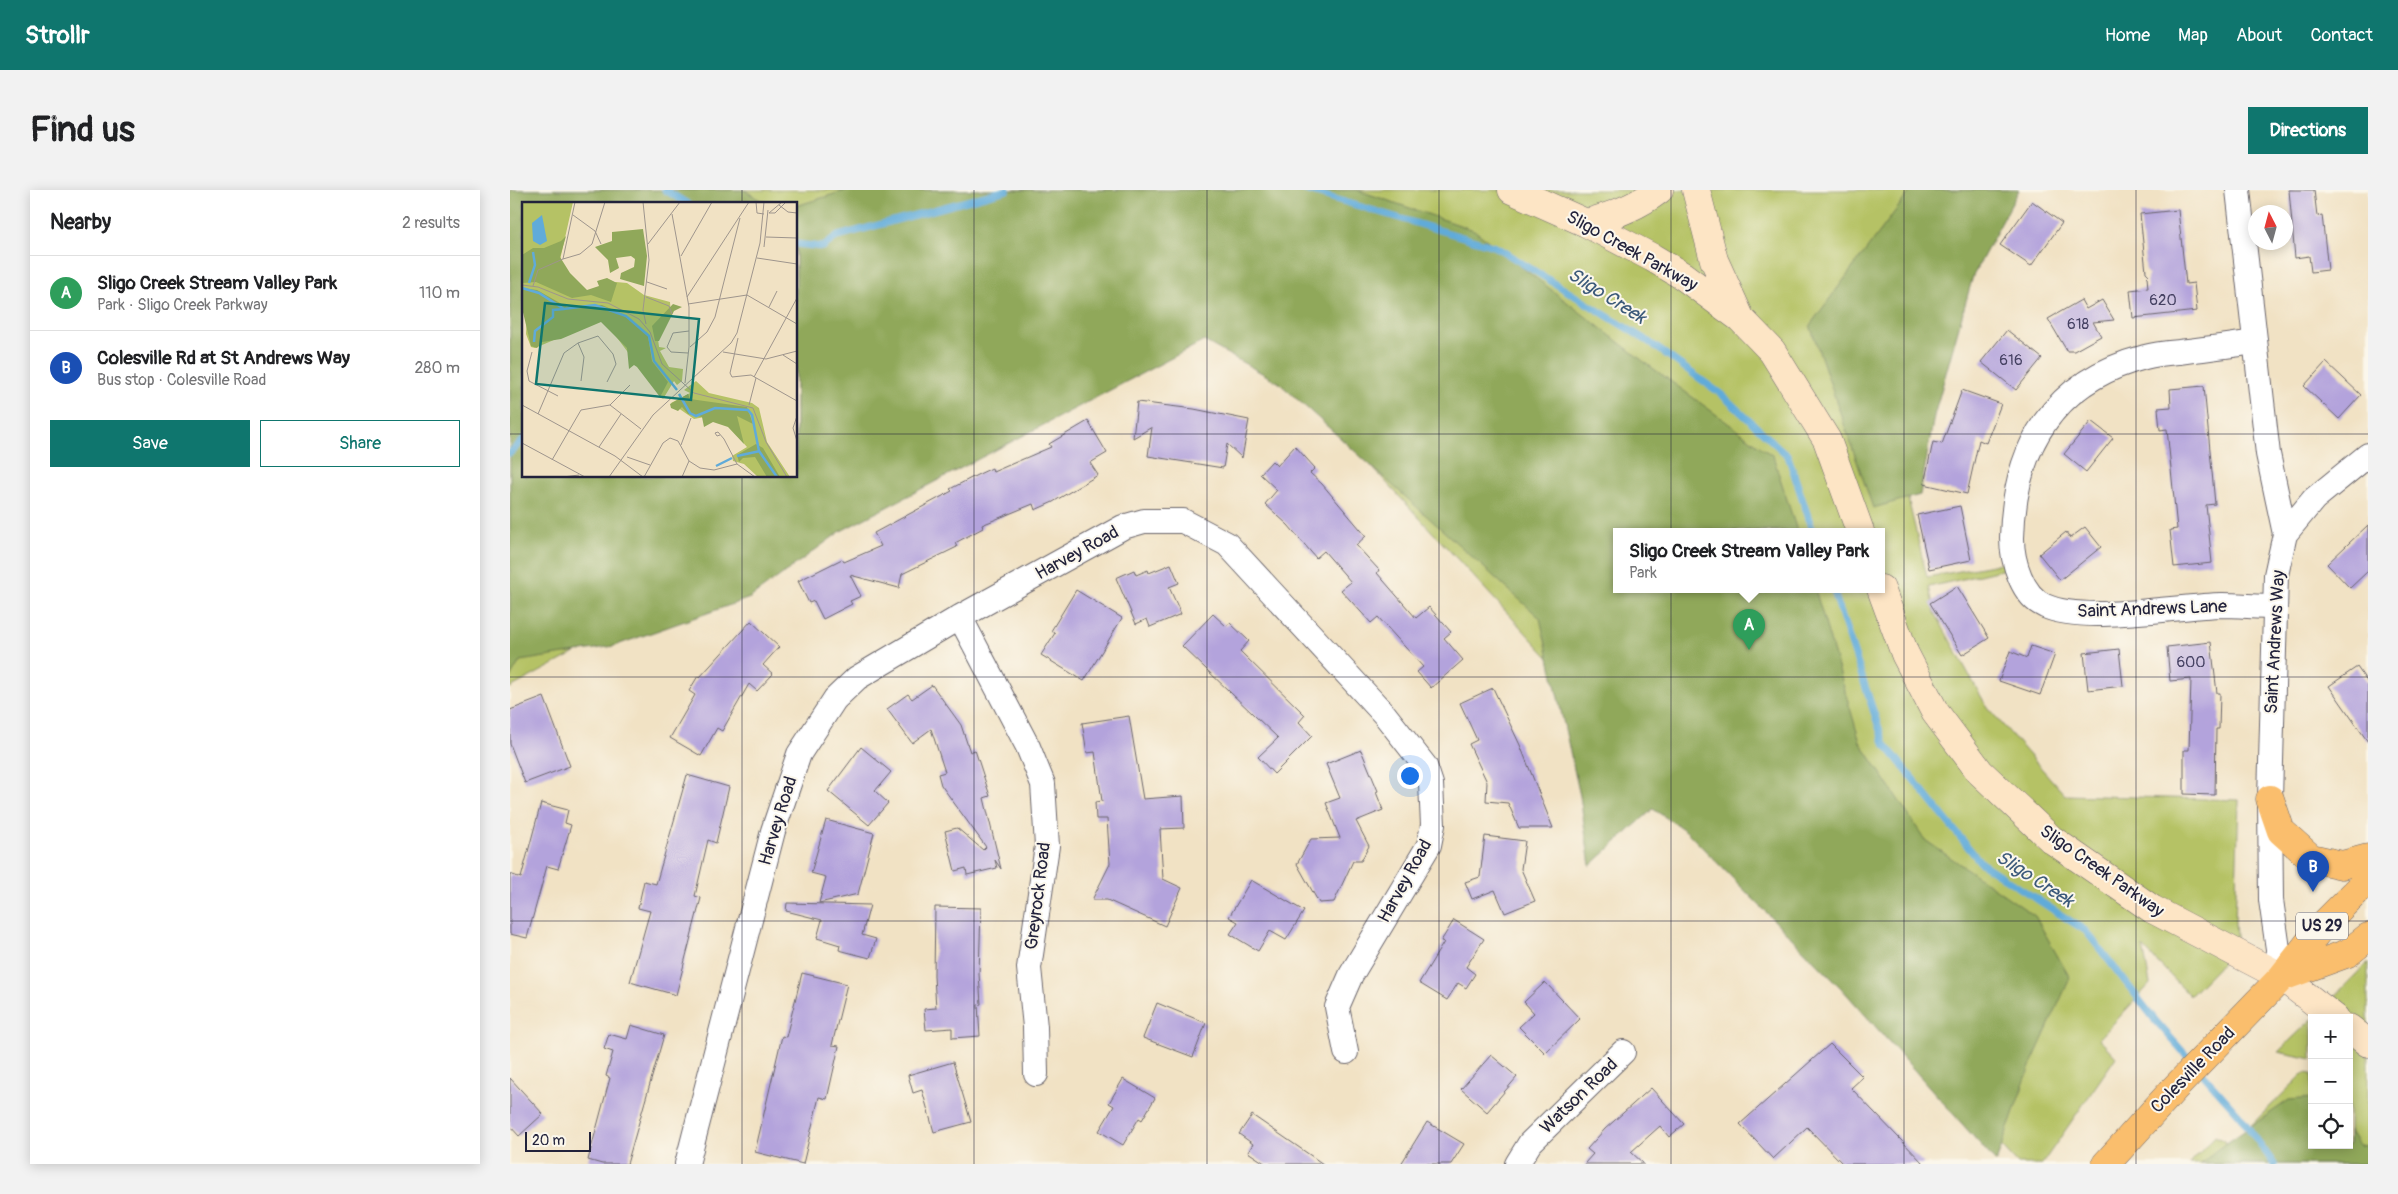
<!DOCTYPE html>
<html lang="en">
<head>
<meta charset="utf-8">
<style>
  body { margin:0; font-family:Pangolin,sans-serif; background:#f2f2f2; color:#202124 }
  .controls { position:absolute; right:15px; bottom:15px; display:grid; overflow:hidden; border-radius:0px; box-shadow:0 2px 12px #0003 }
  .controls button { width:45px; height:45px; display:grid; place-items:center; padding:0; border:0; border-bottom:1px solid #e0e0e0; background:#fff; color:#202124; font:25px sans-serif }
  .compass { position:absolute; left:1738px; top:15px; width:45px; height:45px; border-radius:50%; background:#fff; box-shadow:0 2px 12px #0003; rotate:354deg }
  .scale { position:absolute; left:15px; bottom:12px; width:66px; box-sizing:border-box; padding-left:5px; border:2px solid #22223b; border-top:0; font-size:14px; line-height:18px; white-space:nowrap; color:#22223b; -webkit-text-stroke:4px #fbf7ec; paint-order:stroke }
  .you { position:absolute; left:899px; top:585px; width:18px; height:18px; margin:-12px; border:4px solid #fff; border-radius:50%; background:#1a73e8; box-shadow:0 0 0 8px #1a73e833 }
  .badge { display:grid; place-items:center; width:32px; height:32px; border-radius:50%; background:#0f766e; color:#fff; font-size:16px; font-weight:700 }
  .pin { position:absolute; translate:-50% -41px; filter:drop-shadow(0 1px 2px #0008) }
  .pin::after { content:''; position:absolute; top:26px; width:18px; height:15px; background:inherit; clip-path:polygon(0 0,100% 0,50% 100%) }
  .popup { position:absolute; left:1103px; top:338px; width:272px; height:65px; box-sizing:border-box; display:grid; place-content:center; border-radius:0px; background:#fff; filter:drop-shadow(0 1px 4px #0005); font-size:16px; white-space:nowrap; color:#757577 }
  .popup b { font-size:19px; color:#202124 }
  .popup::after { content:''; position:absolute; left:50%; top:100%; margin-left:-10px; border:10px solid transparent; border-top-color:#fff }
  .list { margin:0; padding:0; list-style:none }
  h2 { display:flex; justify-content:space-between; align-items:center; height:65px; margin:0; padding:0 20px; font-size:21px }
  h2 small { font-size:16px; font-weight:400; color:#757577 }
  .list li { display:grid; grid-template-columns:32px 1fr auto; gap:15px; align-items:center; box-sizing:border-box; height:75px; padding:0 20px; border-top:1px solid #e0e0e0 }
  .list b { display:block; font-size:19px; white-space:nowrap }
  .list p { margin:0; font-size:16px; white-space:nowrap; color:#757577 }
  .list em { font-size:16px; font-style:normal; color:#757577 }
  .actions { display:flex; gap:10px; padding:15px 20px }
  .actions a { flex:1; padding:11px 0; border:1px solid #0f766e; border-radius:0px; text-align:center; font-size:18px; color:#0f766e }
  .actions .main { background:#0f766e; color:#fff }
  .icon { flex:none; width:28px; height:28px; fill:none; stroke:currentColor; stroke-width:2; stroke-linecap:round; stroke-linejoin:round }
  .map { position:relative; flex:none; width:1858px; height:974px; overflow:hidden; border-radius:0px }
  header { display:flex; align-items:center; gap:30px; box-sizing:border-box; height:70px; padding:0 25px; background:#0f766e; color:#fff }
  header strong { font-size:24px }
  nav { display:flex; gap:28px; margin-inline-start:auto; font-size:18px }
  .intro { display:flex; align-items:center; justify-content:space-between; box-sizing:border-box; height:120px; padding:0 30px }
  h1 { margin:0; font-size:35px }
  .button { padding:12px 22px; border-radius:0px; background:#0f766e; color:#fff; font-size:18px; font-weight:700 }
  main { display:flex; gap:30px; padding:0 30px }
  aside { flex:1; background:#fff; border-radius:0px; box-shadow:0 2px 12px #0003 }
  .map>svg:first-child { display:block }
  .green { fill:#b5c265; stroke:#6c7250; fill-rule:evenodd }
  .forest { fill:#90a85a; stroke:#59654a }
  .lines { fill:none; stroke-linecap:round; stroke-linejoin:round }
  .stream { stroke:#60abd9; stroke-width:7 }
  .building { fill:#b3a3dc }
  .street-casing { stroke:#6a656b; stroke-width:26 }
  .secondary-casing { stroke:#6a656b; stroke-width:29 }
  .highway-casing { stroke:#6a656b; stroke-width:29 }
  .street { stroke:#fff; stroke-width:24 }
  .secondary { stroke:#fde5c5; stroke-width:28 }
  .highway { stroke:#fabe6d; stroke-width:28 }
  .grid { fill:none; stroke:#22223b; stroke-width:1; stroke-opacity:0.55 }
  .labels { text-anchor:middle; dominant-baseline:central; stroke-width:4; stroke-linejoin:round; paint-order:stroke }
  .number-label { font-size:15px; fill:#464263 }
  .shield { fill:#fbf7ec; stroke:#636270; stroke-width:1 }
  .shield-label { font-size:16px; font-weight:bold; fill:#22223b }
  .street-label { font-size:18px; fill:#22223b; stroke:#fbf7ec }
  .water-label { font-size:19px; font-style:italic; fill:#3b597a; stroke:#fbf7ec }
  .inset-river { fill:none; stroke:#60abd9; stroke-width:2.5 }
  .inset-road { fill:none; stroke:#9e958d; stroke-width:1 }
  .view { fill:#0f766e; fill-opacity:0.15; stroke:#0f766e; stroke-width:2.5 }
  .inset-edge { fill:none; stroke:#22223b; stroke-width:2.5 }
</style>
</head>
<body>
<header>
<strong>Strollr</strong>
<nav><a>Home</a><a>Map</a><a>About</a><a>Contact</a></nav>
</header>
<div class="intro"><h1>Find us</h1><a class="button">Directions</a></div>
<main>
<aside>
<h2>Nearby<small>2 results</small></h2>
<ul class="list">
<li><span class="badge" style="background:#2e9e5b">A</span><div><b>Sligo Creek Stream Valley Park</b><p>Park · Sligo Creek Parkway</p></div><em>110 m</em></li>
<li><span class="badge" style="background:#1a4fb4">B</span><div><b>Colesville Rd at St Andrews Way</b><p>Bus stop · Colesville Road</p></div><em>280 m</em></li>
</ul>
<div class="actions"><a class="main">Save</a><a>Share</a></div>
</aside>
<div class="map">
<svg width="1858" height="974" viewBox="0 0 1858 974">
  <rect width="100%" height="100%" fill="#fbf7ec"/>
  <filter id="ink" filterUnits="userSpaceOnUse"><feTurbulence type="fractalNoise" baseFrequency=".02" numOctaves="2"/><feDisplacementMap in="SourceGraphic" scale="10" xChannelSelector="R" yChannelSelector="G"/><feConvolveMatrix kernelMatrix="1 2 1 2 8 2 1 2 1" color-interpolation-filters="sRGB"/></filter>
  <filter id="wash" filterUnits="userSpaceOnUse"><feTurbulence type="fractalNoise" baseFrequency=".0096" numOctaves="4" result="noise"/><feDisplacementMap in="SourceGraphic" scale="20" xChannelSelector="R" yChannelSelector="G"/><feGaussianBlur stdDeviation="1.12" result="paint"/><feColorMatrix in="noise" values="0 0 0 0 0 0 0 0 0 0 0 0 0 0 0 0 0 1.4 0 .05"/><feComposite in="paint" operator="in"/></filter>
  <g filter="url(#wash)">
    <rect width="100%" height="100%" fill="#f1e2c4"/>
    <path class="green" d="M0,0H1498L1427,138L1393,288L1417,387L1494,373L1495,379L1419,397L1425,423L1477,517L1555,605L1729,610L1725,733L1727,758L1680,806L1633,757L1640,794L1589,849L1606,867L1532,974H1508L710,113L0,498ZM14,14H286V286H14ZM1106,341H1372V399H1106Z
      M1858,772V974H1679L1705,946L1721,955L1794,883L1802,884V955H1839V885L1842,878L1839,877V828H1803Z
      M1802,829V869L1768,862Z"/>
    <path class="forest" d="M0,0H234L257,14H14V286H286V16L337,0H847L964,40L1133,171L1263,266L1287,341H1106V399H1305L1350,552L1415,650L1525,726L1560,788L1519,879L1486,972L1332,799L1176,641L1143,619L1080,676L1070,606L1030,428L768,192L694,151L331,341L240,408L104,456L10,471L0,488Z
      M1401,0H1509L1463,86L1424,226L1410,305L1363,318L1300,135Z
      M1802,908V955H1839V940L1849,955L1858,956V974H1691L1705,961L1779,910Z"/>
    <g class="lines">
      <path class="stream" d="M155,0L178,14
        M795,0L986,57L1139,152L1211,204L1278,266L1303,341
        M286,54L313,57L328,46L497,0
        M0,263L14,249
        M1323,399L1374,553L1471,673L1576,741L1645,830L1683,873
        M1690,881L1730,926L1764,974"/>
    </g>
    <g id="blocks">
      <path class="building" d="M1779,0H1804L1807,26L1812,25L1818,80L1801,82L1799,66L1785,68Z
        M1522,11L1552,33L1521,76L1490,55Z
        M1668,20L1676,94L1684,93L1687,121L1623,128L1620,100L1638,98L1637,87L1639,85L1636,82L1630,24Z
        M1571,110L1576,119L1592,110L1604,130L1583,132L1591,146L1564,161H1557L1538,129Z
        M1497,140L1532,168L1506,200L1471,172Z
        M1816,172L1851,205L1829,229L1794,196Z
        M1694,196L1705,314L1696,315L1702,373L1664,377L1660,340L1667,339L1657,239L1650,240L1648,218L1661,217L1660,199Z
        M1452,200L1491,214L1476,253L1469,250L1457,304L1414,294L1423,252L1432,254Z
        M627,212L684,219L739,230L732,268L717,254L713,278L638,266L642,237L623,248Z
        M578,231L597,263L580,273L588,285L543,312L525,320L523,314L472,335L473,338L445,353L447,357L392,384L389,398L340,385L351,406L340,411L342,414L313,429L304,411L299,413L288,391L332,369L334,372L371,356L364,343L442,301L440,299L467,285L482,278L483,282L541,257L539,254Z
        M1581,231L1603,248L1576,282L1554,264Z
        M785,256L805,278L800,283L812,294L856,346L846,355L869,380L867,383L906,428L919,417L941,442L934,448L953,470L921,498L907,482L913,477L868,427L861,433L831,400L841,392L814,361L806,368L778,335L755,314L767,300L750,284L762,271L767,276Z
        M1450,316L1461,370L1419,379L1407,325Z
        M1858,335V381L1840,398L1817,374Z
        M1575,337L1591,357L1550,390L1529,364L1556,342L1560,348Z
        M661,374L669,393L659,397L671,424L640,437L637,429L626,434L606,388L624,380L626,385L638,380L639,383Z
        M1447,396L1479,448L1452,465L1420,413Z
        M566,400L612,428L574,491L531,465L545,443L541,441Z
        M703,424L716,436L720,433L739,451L730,461L795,525L789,532L802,546L764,584L748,567L768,548L672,456Z
        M241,431L269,457L253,475L263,484L247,501L239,494L212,541L207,538L191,566L160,548L185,505L179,501L188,486L190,487Z
        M1701,452L1707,503H1710L1709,539H1706L1705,605L1674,604V560H1679L1681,489L1660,491L1657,457Z
        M1521,456L1545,464L1530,505L1489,491L1500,461L1517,468Z
        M1609,459L1613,496L1578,500L1574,463Z
        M1847,477L1858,493V552L1819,496Z
        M422,495L451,535L460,562L465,560L480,606L474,608L491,679L485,670L487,678L457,685L456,678L445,681L435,641L447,638L473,660L476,657L431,595L428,584L435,582L421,539L402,553L377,519L398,504L402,509Z
        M983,498L1010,555L1043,638H1009L998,613L976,611L977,592L959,554L967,550L950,513Z
        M34,507L60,576L15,593L0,554V520Z
        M619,526L633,609L673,606L674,638L650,639L653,689L672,698L655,736L597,710H582L600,674L597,629H586L585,612L592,611L585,562L577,563L572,533Z
        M351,557L381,582L365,601L378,613L359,635L318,601Z
        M851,560L868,601L866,602L873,620L846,631L859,656L851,671H843L824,712L809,713L787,674L801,649L830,648L816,613L830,608L816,574Z
        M177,585L219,597L206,653L198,650L185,706L191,708L166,805L120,792L140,721L128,718L134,691L146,694Z
        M31,613L58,620L55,633L61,635L48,679L37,676L17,748L0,744V684L11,688Z
        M316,630L364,643L348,704L309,713L316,687L301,683Z
        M975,646L1015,651L1011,679L1025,711L995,723L985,700L962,709L955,692L970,687Z
        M741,690L794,721L776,750L760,741L748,761L720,744L728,732L719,727Z
        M277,713L360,715L352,745L366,749L360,768L329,760L330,755L307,748L312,730L276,721Z
        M425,717L471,718L469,784L471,814L468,815L470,846L442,848V838L416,840L414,819L426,818L424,786Z
        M944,730L974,749L956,777L965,784L956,798L948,793L937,810L909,793L934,752L931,751Z
        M292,783L337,794L322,855L329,856L317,909L309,907L293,974L245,962L272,846L276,847Z
        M1035,792L1070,829L1035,863L1009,837L1024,823L1014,812Z
        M647,813L696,833L683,867L633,848Z
        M121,835L154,845L117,974H92L78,970L100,888L96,886L103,862L94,859L99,844L117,849Z
        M1320,854L1353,887L1341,898L1414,974H1333L1297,937L1263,969L1230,934Z
        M981,865L1007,887L977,922L951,899Z
        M443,872L461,932L424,942L412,900L403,903L398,885Z
        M0,888L33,924L9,946L0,936Z
        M613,889L645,908L632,930L629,928L613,955L589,941L604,916L599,913Z
        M1141,898L1174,934L1159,947L1150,936L1121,962L1134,974H1074L1083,964L1077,959L1095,939Z
        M742,925L813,974H756L738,962L743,954L729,944Z
        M917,932L954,954L941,974H891Z"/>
    </g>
  </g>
  <g filter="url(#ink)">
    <use href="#blocks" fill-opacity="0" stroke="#6a656b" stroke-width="1"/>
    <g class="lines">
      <defs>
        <path id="street" d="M1728,0L1758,264L1775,344L1766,385L1760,609L1761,710L1772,787
          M1744,152C1719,156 1694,159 1669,162C1658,163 1646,164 1635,167C1543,191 1504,257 1502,348C1502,371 1512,406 1535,416C1574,434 1667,416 1712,415C1729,415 1747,417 1765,417
          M1775,344L1804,309L1858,265
          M450,427L518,557L533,594L537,656L519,778L525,837L526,884
          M177,974L263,641L289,564L325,509L347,488L450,427L613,337L634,331H673L717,354L875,525L915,576L921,594L923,635L919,655L841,785L827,817L836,862
          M1007,974L1020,953L1113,862"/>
        <path id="secondary" d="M1002,0L1076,33L1143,68L1173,86L1230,128L1262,161L1317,250L1350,341
          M1186,0L1204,70L1229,125
          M1076,33C1103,26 1127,17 1149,0
          M1371,399L1395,464L1425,522L1470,582L1541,649L1642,719L1772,787L1825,828
          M1839,838L1858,853"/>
        <path id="highway" d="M1760,609L1771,641L1801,668L1832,675L1858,668
          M1772,787L1838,763L1858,747
          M1596,974L1664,899L1772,787L1812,736L1858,690"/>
      </defs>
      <use href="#street" class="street-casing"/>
      <use href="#secondary" class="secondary-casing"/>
      <use href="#highway" class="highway-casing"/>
      <use href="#street" class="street"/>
      <use href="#secondary" class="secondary"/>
      <use href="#highway" class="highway"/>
    </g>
  </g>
  <path class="grid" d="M232,0V14M464,0V974M697,0V974M929,0V974M1161,0V974M1394,0V974M1626,0V974M0,244H14M286,244H1858M232,286V974M0,487H1858M0,731H1858"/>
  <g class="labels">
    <g class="number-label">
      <text x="1653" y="110">620</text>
      <text x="1568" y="134">618</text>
      <text x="1501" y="170">616</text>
      <text x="1681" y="472">600</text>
    </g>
    <rect class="shield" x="1786" y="722.5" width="52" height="27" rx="4"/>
    <g class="shield-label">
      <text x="1812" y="736">US 29</text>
    </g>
    <g class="street-label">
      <text transform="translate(1122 61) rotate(29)">Sligo Creek Parkway</text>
      <text transform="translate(567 363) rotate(-29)">Harvey Road</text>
      <text transform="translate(1642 419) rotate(-2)">Saint Andrews Lane</text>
      <text transform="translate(1765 452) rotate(-87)">Saint Andrews Way</text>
      <text transform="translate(268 631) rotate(-73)">Harvey Road</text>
      <text transform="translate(1592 681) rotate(35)">Sligo Creek Parkway</text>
      <text transform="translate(895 691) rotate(-61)">Harvey Road</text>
      <text transform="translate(528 706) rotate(-83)">Greyrock Road</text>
      <text transform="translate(1683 880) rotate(-46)">Colesville Road</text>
      <text transform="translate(1069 906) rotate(-44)">Watson Road</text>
    </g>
    <g class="water-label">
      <text transform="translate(1097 106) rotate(32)">Sligo Creek</text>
      <text transform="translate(1525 689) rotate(33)">Sligo Creek</text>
    </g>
  </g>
  <g transform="translate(12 12)">
    <rect width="275" height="275" fill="#f1e2c4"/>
    <path d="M0,0H51L38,58L62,92L94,80L105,81L122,93L148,100L149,112L136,137L137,145L144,146L138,149L147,165L161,167L160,179L155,183L152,179L141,197L81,117L13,146L9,145L4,132L5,114L0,104ZM174,179L187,191L230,201L237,206L245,240L268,275H236L222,262L211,259L210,254L225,245L201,218L188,214L172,217L149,201L168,191L162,188Z" fill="#b5c265"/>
    <path d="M121,27L125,54L122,84L98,77L99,71L112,65L113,57L109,54L94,56L97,66L88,71L86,58L73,45L90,39V30ZM44,34L38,55L48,71L65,88L77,84L75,79L85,76L95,81L89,100L69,93L50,96L14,80L0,81V53L11,46H22L39,39ZM0,86L15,88L45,105L80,103L103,113L126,134L130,159L146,180L138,195L115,165L112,163L107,167L105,146L79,120L39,137L20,140L15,146L9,144L0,106ZM151,102L160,105L152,109L137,139H133L130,124ZM166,192L168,197L225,205L231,222L215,214L222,242L206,225L191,220L182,225L180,215L166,212L160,205L156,209L149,206L148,202ZM234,242L241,246L258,275H245L233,255L221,256L217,260L215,253Z" fill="#90a85a"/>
    <path d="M20,13L25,39L18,43L11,39L10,21Z" fill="#60abd9"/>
    <path class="inset-river" d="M7,81L13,63L11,50M0,86L17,91L42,107L73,103L104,114L127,134L132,159L155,188M12,140L13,129L31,115V108L42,107M157,192L168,211L174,214L193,206L226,208L230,213L237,249L255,275M215,254L238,249M194,264L210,256"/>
    <path class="inset-road" d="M121,0L127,58L121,108L124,122M234,0L235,11L242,12M257,3L266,10L275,11M247,11H253L264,0M247,11L260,0M150,12L167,105V145L163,181M51,13L73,29L79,42M244,35L275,36M126,42L158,0M242,45L246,8M159,54L190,0M235,56L275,62M41,57L58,52L70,42L83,0M125,80L145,87M0,83L16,85L46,97L86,101L117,117L128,130L140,162L172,191L231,206L244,240L265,275M11,84L16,68L41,57L53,0M124,95L147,104L150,112M165,95L227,0M166,102L225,93L275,122M247,105L255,89M56,141L62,155L59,179M168,145L185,130L193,115L218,16M10,150L5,169L7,179L36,194M201,150L244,157L275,149M166,151L149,150L145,145L151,131L167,129M261,153L275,162M212,154L208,171L210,175L229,173L275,199M212,154L216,136M232,175L275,96M0,203L93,254L121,275M88,203L119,227M227,203L234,176M16,212L42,151L56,141L76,134L91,152L94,162L85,180M275,214L271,226L275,239M198,233L195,234L193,231L196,230L202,237L215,262M0,241L63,275M159,243L169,216M77,245L99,212M105,255L128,263M30,258L59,208L88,203L108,183M41,275L57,273M87,275L131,213L209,141L215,131L238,41L242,0M122,275L141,241L148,236L156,239L167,259L178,266L192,268L215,262L233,275M160,275L167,259"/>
    <path class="view" d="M23,101L177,117L169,198L14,182Z"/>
    <rect width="275" height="275" class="inset-edge"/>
  </g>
</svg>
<div class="controls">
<button>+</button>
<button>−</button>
<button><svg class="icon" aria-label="locate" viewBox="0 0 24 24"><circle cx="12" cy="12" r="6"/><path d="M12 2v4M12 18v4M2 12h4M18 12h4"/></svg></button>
</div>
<svg class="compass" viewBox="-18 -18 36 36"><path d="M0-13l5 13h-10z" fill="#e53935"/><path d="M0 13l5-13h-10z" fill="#757577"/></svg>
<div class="scale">20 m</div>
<div class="you"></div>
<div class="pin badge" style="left:1239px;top:460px;background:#2e9e5b">A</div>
<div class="popup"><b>Sligo Creek Stream Valley Park</b>Park</div>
<div class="pin badge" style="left:1803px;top:702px;background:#1a4fb4">B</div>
</div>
</main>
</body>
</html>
